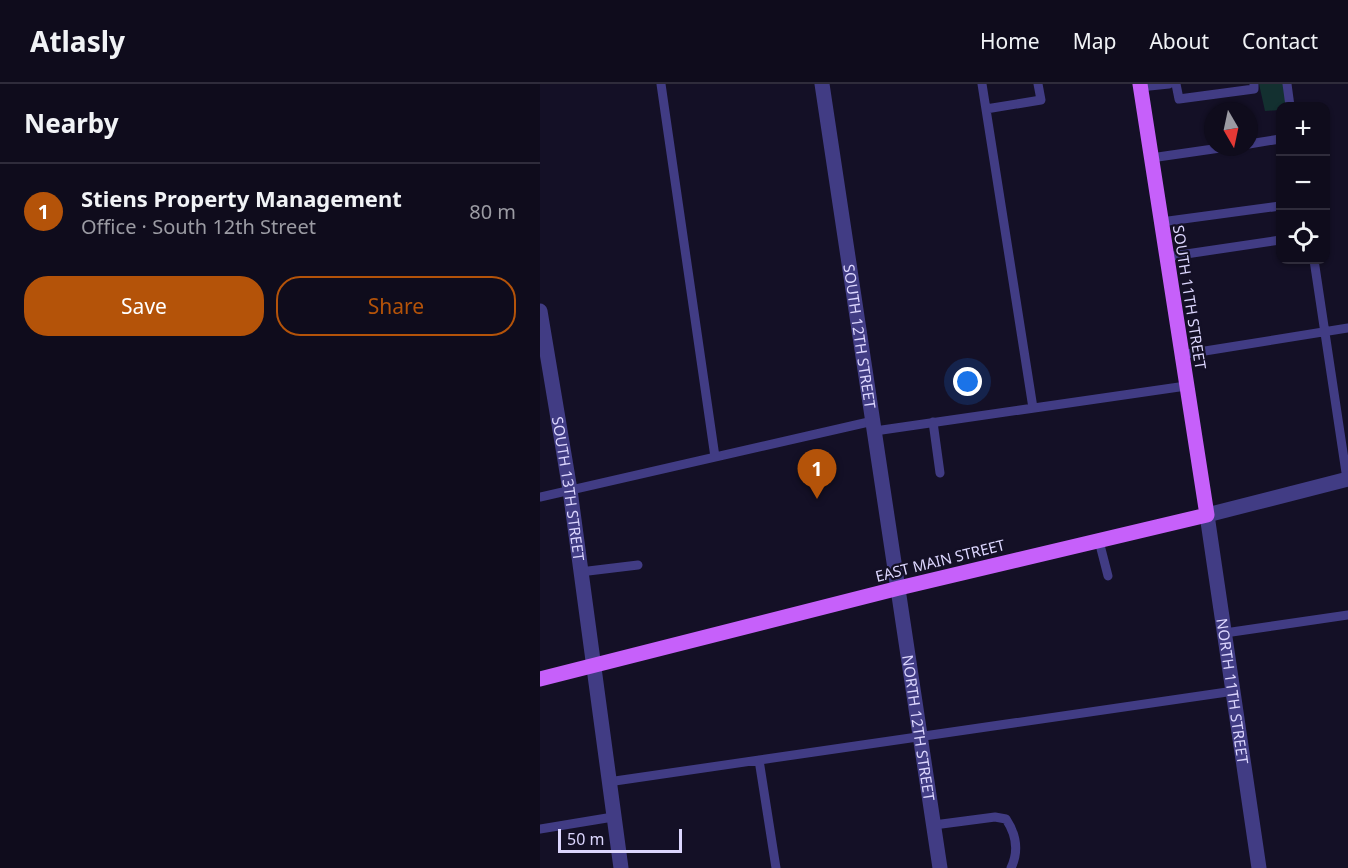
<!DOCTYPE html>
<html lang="en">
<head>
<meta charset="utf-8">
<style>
  body { margin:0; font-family:"Noto Sans",sans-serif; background:#181525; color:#f1f3f6 }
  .controls { position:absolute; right:18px; top:18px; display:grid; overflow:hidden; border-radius:12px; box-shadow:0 2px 4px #0004 }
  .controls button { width:54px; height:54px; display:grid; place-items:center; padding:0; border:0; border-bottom:2px solid #2f2c3b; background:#0f0c1c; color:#f1f3f6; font:30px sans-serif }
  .compass { position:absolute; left:664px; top:18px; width:54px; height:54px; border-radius:50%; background:#0f0c1c; box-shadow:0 2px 4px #0004; rotate:171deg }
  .scale { position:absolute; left:18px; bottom:15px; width:124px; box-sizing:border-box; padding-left:6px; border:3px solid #dcd6fe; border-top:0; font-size:16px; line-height:21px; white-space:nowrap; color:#dcd6fe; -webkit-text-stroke:4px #141026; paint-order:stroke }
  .you { position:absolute; left:428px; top:298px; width:21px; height:21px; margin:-15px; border:4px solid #fff; border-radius:50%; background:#1a73e8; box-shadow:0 0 0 9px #1a73e833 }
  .badge { display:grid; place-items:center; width:39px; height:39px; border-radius:50%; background:#b45309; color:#fff; font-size:20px; font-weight:700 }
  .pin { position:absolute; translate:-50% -50px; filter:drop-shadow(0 2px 3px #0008) }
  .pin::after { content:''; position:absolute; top:32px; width:21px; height:18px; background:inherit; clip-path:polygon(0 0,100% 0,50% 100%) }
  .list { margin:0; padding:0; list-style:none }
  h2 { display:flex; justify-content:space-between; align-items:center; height:78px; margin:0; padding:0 24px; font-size:26px }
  h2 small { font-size:20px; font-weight:400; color:#9b9ba3 }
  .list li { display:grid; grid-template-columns:39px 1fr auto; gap:18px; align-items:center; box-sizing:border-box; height:96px; padding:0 24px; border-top:2px solid #2f2c3b }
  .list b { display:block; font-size:22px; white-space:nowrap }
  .list p { margin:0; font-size:20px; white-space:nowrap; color:#9b9ba3 }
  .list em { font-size:20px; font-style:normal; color:#9b9ba3 }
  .actions { display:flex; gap:12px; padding:18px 24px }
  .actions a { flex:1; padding:14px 0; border:2px solid #b45309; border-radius:24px; text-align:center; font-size:21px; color:#b45309 }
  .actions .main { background:#b45309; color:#fff }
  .icon { flex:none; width:33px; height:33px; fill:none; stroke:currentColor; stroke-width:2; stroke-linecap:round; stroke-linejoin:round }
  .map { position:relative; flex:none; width:808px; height:784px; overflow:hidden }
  header { display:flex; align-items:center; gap:36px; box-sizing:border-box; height:84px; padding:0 30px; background:#0f0c1c; border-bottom:2px solid #2f2c3b }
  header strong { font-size:28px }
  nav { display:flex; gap:33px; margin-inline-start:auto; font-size:21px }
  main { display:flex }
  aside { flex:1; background:#0f0c1c }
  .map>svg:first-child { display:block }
  .green { fill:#133030 }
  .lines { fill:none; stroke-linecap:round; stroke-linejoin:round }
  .service { stroke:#413c84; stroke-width:9 }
  .minor { stroke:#413c84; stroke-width:15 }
  .tertiary { stroke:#413c84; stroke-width:15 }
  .primary { stroke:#c660fa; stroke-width:15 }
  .labels { text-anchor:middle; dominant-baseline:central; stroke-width:4.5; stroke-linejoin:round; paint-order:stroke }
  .street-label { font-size:15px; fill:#dcd6fe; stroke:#141026 }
</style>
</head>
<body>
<header>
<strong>Atlasly</strong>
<nav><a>Home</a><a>Map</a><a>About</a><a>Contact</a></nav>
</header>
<main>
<aside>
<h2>Nearby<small></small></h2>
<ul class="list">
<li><span class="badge">1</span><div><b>Stiens Property Management</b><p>Office · South 12th Street</p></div><em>80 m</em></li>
</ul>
<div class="actions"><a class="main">Save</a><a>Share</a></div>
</aside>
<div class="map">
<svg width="808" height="784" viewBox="0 0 808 784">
  <rect width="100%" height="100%" fill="#141026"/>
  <path class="green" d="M719,0H744L746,21L740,22V26L725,27Z"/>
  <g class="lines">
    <path class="service" d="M121,0L175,373
      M442,0L493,324
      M636,0L639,15L714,5V0
      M747,0L750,22
      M600,3L629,0
      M446,25L501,16L498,0
      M709,60L740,55
      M611,74L687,63
      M621,138L740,122
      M626,173L740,156
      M774,176L807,395
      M640,271L808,244
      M393,338L400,389
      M335,347L646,302
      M0,413L333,337
      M559,457L568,492
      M40,488L98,481
      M685,549L808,531
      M219,676L236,784
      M68,698L694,607
      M394,741L455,733L466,735C476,750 479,767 471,784
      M0,745L73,733"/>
    <g class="minor">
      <path id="s1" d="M282,0L400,784"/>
      <path id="s2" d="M0,227L30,406L81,784"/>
      <path id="s3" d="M667,431L719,784"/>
    </g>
    <path class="tertiary" d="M667,431L808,395"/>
    <path class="primary" d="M0,595L359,504L667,431L600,0"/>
  </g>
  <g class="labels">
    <g class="street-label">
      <text transform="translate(650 213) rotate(81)">SOUTH 11TH STREET</text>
      <text stroke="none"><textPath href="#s1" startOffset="255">SOUTH 12TH STREET</textPath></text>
      <text stroke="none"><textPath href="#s2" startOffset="180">SOUTH 13TH STREET</textPath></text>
      <text transform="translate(400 476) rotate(-14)">EAST MAIN STREET</text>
      <text stroke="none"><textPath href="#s3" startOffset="178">NORTH 11TH STREET</textPath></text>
      <text stroke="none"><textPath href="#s1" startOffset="651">NORTH 12TH STREET</textPath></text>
    </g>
  </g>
</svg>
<div class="controls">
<button>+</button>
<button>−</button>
<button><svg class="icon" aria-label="locate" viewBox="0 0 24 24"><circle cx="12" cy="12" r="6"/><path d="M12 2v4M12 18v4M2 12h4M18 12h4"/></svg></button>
</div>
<svg class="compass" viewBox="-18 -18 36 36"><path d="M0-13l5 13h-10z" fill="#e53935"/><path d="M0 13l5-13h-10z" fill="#9b9ba3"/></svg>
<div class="scale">50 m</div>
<div class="you"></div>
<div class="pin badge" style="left:277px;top:415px">1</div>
</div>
</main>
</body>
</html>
